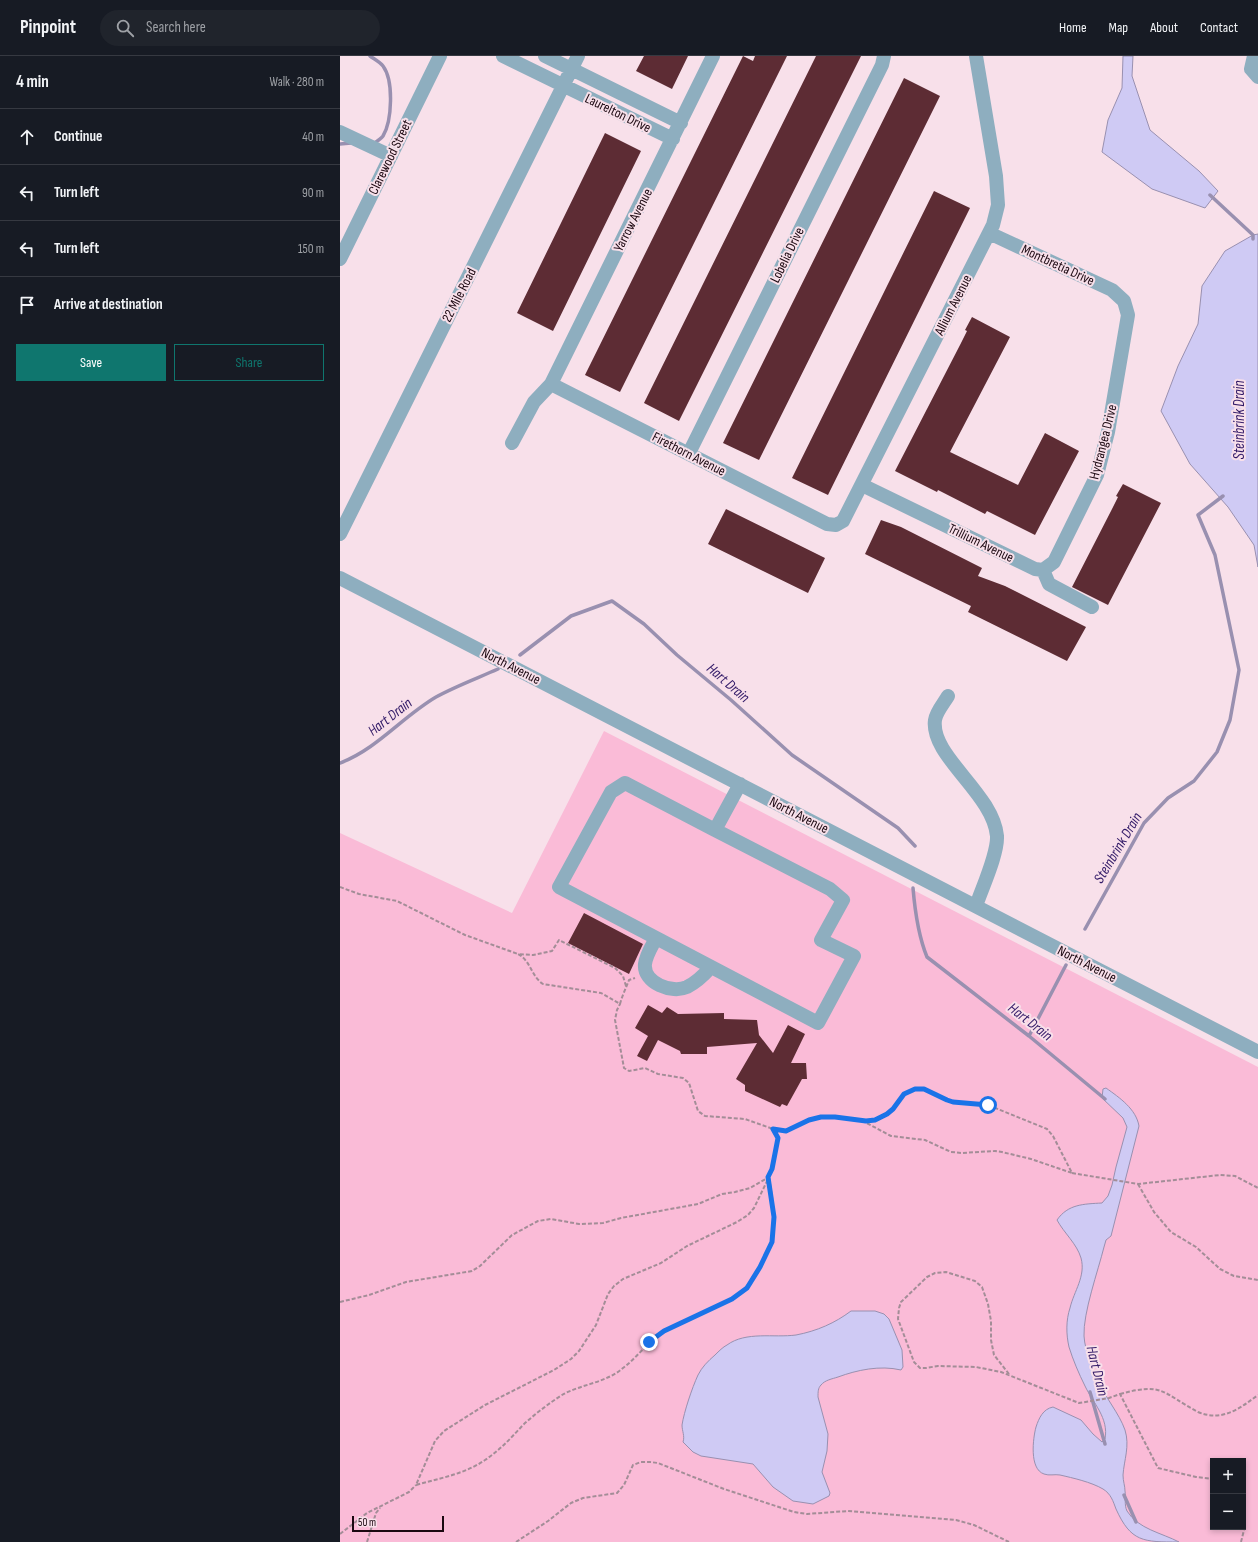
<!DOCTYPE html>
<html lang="en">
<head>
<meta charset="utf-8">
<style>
  body { margin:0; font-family:"Sofia Sans Condensed",sans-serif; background:#20242c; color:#f1f3f6 }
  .controls { position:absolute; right:12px; bottom:12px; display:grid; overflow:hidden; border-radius:0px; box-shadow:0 2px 6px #0003 }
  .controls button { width:36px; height:36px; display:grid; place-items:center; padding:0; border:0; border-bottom:1px solid #363941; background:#171b24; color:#f1f3f6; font:20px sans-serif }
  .scale { position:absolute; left:12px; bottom:10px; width:92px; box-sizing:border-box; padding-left:4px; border:2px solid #1b0811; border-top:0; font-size:11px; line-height:14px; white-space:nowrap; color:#1b0811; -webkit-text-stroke:3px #f8e0ea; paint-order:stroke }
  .stop { position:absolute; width:12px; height:12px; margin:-9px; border:3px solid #1a73e8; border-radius:50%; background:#fff }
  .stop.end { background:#1a73e8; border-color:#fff; box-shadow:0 1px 4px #0008 }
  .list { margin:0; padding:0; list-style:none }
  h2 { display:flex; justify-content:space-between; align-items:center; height:52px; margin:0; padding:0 16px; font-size:17px }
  h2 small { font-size:13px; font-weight:400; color:#9ea1a6 }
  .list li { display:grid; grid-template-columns:26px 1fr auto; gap:12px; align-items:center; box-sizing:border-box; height:56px; padding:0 16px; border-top:1px solid #363941 }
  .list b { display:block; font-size:15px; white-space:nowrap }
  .list em { font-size:13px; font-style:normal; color:#9ea1a6 }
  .actions { display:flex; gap:8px; padding:12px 16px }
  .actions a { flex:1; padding:9px 0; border:1px solid #0f766e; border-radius:0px; text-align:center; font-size:14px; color:#0f766e }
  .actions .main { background:#0f766e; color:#fff }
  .icon { flex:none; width:22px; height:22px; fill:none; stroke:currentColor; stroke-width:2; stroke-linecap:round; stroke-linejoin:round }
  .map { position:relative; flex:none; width:918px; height:1486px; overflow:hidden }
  header { display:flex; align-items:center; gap:24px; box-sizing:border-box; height:56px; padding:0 20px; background:#171b24; border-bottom:1px solid #363941 }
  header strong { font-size:19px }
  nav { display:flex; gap:22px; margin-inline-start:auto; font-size:14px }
  .search { width:280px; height:36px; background:#20242c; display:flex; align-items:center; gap:10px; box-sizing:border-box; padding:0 14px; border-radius:22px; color:#9ea1a6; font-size:15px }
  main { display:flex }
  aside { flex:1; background:#171b24 }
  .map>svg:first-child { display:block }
  .grass { fill:#fabbd7; fill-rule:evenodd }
  .water { fill:#cfcaf4; stroke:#9990b0 }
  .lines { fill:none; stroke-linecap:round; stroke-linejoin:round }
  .stream { stroke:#9990b0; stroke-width:3.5 }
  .building { fill:#5d2c34 }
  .path { stroke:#a38d97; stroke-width:2; stroke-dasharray:4 2; stroke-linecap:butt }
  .minor { stroke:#8eaebf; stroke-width:14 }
  .route { stroke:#1a73e8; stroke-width:5 }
  .labels { text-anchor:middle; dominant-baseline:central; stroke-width:4; stroke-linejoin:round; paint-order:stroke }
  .street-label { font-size:14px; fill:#1b0811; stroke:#f8e0ea }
  .water-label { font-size:15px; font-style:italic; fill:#311967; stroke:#f8e0ea }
</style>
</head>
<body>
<header>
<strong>Pinpoint</strong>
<div class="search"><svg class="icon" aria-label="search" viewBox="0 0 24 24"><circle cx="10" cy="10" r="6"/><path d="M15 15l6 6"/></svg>Search here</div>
<nav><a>Home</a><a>Map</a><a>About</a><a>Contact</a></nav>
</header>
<main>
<aside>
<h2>4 min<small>Walk · 280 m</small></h2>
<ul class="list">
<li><svg class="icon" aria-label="ahead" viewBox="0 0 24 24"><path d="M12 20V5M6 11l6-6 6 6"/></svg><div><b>Continue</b></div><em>40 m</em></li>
<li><svg class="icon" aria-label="left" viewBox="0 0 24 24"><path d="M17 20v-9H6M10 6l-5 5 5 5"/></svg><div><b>Turn left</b></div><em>90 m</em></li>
<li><svg class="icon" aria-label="left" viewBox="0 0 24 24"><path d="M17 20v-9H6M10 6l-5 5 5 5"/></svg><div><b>Turn left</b></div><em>150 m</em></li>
<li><svg class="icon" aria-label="arrive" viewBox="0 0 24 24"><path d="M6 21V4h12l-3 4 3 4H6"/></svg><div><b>Arrive at destination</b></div></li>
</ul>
<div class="actions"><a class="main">Save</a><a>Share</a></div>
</aside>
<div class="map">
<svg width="918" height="1486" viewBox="0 0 918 1486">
  <rect width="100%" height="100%" fill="#f8e0ea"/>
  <path class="grass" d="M264,675L918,1011V1486H0V777L172,857ZM873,1405H903V1471H873Z"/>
  <path class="water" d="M783,0H793L792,20L810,74L859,115L878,135L865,152L812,133L762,96L768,64L782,32Z
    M918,178V511L914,489L888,451L850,408L821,355L838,310L858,268L862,230L885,195L913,179Z
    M766,1032C780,1042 796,1053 799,1070L771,1180L766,1184L764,1191C758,1215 743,1257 744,1280C745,1296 753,1312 759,1326C766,1343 779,1357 785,1374C790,1390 784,1404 783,1419C783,1425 785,1430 785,1435C786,1441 784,1449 787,1455C798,1473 822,1477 839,1486C803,1486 791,1486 776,1453C773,1445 771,1438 763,1433C751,1426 733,1422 720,1419C715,1418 709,1420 704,1418C689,1413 693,1382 696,1371C699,1362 703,1353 713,1351L741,1364L753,1378L762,1386L765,1383C769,1362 753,1347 745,1330C739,1318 733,1304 729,1291C726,1278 726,1264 730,1252C734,1235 746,1220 741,1202C737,1188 724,1177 717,1164C728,1148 744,1148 762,1147L768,1140L772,1129L776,1111L787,1071L783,1062L762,1042L763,1033Z
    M511,1255H535L544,1258L549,1263L562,1294L563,1311L561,1314C540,1309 517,1314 498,1321C492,1323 485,1324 481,1329C478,1332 478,1336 478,1341L488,1378L487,1395L482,1416L490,1437L489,1440L473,1448L453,1445L433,1431L413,1408L361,1400L353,1396L343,1386C345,1380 342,1375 342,1369C344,1356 352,1332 358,1319C362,1311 368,1305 375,1299C379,1295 383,1291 387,1289C406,1275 434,1282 456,1279C477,1275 495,1267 511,1255Z"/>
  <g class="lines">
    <path class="stream" d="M30,0C34,3 40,6 43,10C54,25 52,65 43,80C41,83 36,86 33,88
      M0,88L11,87
      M870,139L913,179V183
      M180,599L231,560L272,545L304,568L337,599L391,644L452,699L558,772L575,790
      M0,707C37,693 62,661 96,641C116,630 138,622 158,613
      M573,832C575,856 578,879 587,901L689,980L765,1043
      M745,873L804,767L828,742L854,725L877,696L890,664L899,614L875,499L858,459L883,440
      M689,980L726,909
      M750,1336L765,1388
      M784,1439L796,1466"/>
  </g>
  <path class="building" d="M304,0H348L332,33L296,15Z
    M403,0L413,5L415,0H447L280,336L245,319Z
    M476,0H521L339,365L304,347Z
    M564,22L600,40L419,404L383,387Z
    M265,77L301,95L213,275L177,257Z
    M594,135L630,152L488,439L452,422Z
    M632,261L670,281L610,396L678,429L705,377L739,395L695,479L647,455L645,458L598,434L597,436L555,415L620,289L627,275L625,274Z
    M783,428L821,447L768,549L732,531L771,455L778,441L776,440Z
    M386,453L485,502L468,537L368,488Z
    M541,464L561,471L642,512L638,520L665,530L746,571L727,605L628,556L631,550L525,498Z
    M244,857L303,888L289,918L228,887Z
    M308,949L322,957L327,951L338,958L384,957V963L417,964L419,979L433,997L448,969L465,978L451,1007H466L467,1023H462L447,1050L442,1048L440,1051L405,1035V1029L396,1023L417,987L367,991V998H341L340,995L318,984L307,1005L297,1000L308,980L295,972Z"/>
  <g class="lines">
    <path class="path" d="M0,831L19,838L57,845L125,879L178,898
      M286,930L283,920L275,912L219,884L212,895L193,899L178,898C191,905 191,920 203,928L261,937L280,948C282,940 286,932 289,924L295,922
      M433,1073L446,1075L469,1064L481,1061H495L526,1065L535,1064L547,1058L553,1053L564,1038L575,1033H584L607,1044L613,1046L648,1049L707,1073L713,1080L732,1117L691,1103L662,1096L655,1095L622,1097L611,1096L585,1084L551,1080L521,1064
      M732,1117L798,1128L880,1119L895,1120L918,1132
      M429,1121C435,1161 440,1180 417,1216C409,1228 403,1236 392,1243L324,1275C308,1285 298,1301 283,1312C266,1327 241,1328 222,1339C208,1348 195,1358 183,1369C171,1382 160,1394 145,1404C125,1418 100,1422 76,1429L92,1392L95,1385L104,1375L145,1349L214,1314L231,1303L239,1295L256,1269L268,1238L274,1230L283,1223L321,1207L347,1190L397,1166L408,1159L414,1152Z
      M798,1128L814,1156L831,1176L856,1191L880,1213L894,1220L918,1224
      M0,1246L29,1239L66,1226L132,1215L140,1210L172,1179L198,1165L211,1163L239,1168L263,1167L281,1162L358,1148L382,1138L395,1136L410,1132L429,1121L438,1082L433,1073L405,1063L365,1060L358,1055L349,1027L343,1022L318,1018L305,1012L289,1015L284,1012L275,964L277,954L280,948
      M669,1318L654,1299L651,1284V1265L648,1248L642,1231L635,1225L606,1216L595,1217L587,1221L561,1246L559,1252L558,1263L574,1306L580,1312H586L598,1310L636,1311L661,1316L739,1347L769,1342L780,1338L818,1412L856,1421L873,1423
      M780,1338C824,1326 822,1337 858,1356C882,1366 899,1353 918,1339
      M0,1478L27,1457L69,1436L76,1429
      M27,1486L36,1457L40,1452
      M176,1486L208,1465L231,1447L243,1442L277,1437L284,1429L293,1409L301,1406H310L318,1407L384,1433L454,1456L467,1458L508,1455L616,1464L634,1469L669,1486
      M901,1486L904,1474L903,1458"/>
    <path class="minor" d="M163,0L333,83
      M205,0L341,67
      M914,0L911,13L918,21
      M0,76L51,100
      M649,177L772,234L784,245L788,259L768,376L757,419L714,506L703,514
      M0,203L100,0
      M211,328L487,468L496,469L503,465L653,169L658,149L656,120L636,0
      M172,387L194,346L211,328L373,0
      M349,397L542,9L544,0
      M522,429L695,513L703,514L709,528L752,551
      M0,478L238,0
      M0,522L918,996
      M608,640C604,647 596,656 595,664C590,700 653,737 657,780C658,798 642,832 636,850
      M375,774L490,833L503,844L481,884L514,900L478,967L219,831L271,736L285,727L375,774L400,728
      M316,882C312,890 306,899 305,908C303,927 332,938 347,931C357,926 364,919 371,911"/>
  </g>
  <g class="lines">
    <path class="route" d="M309,1286L324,1275L392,1243L407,1232L420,1211L432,1186L434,1161L428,1121L432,1113L438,1082L433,1073L446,1075L469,1064L481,1061H495L526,1065L535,1064L547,1058L553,1053L564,1038L575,1033H584L607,1044L613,1046L648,1049"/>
  </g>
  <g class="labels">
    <g class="street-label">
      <text transform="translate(278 57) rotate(26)">Laurelton Drive</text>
      <text transform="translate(50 101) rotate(-64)">Clarewood Street</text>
      <text transform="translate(293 164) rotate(-63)">Yarrow Avenue</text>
      <text transform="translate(447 199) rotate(-64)">Lobelia Drive</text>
      <text transform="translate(718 209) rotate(25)">Montbretia Drive</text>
      <text transform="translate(119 239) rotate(-63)">22 Mile Road</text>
      <text transform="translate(613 249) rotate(-63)">Allium Avenue</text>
      <text transform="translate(763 386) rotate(-76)">Hydrangea Drive</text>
      <text transform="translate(349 398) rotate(27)">Firethorn Avenue</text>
      <text transform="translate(641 487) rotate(26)">Trillium Avenue</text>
      <text transform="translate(171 610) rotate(27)">North Avenue</text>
      <text transform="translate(459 759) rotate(27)">North Avenue</text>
      <text transform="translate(747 908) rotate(27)">North Avenue</text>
    </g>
    <g class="water-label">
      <text transform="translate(899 364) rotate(-90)">Steinbrink Drain</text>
      <text transform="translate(388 627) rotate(41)">Hart Drain</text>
      <text transform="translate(50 661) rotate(-38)">Hart Drain</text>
      <text transform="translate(778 792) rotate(-59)">Steinbrink Drain</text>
      <text transform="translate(690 966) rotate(38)">Hart Drain</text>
      <text transform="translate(757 1315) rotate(76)">Hart Drain</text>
    </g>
  </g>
</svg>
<div class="controls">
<button>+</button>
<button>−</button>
</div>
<div class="scale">50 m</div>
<div class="stop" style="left:648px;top:1049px"></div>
<div class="stop end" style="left:309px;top:1286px"></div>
</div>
</main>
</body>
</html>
